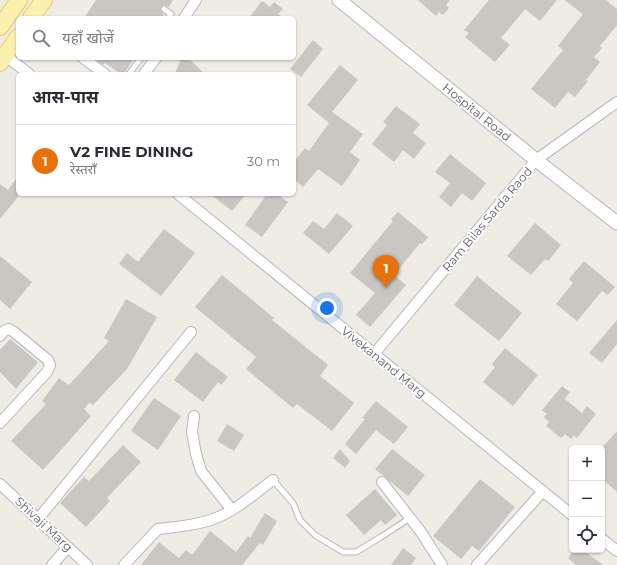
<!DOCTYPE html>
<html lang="hi">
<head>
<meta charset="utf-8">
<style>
  body { margin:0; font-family:Montserrat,"Noto Sans Devanagari",sans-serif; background:#f7f7f7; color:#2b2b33 }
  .controls { position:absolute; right:12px; bottom:12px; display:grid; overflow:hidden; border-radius:6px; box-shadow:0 1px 3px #0004 }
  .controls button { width:36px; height:36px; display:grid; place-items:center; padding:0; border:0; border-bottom:1px solid #e1e1e2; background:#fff; color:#2b2b33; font:20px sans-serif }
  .you { position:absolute; left:327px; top:308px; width:14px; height:14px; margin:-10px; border:3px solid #fff; border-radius:50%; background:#1a73e8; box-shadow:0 0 0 6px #1a73e833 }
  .badge { display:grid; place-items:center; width:26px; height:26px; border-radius:50%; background:#e04b38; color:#fff; font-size:13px; font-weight:700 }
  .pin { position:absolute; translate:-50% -33px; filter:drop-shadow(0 1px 2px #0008) }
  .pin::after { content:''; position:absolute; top:21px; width:14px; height:12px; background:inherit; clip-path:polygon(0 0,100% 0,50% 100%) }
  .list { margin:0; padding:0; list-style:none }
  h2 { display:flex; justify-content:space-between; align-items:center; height:52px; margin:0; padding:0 16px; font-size:17px }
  h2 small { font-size:13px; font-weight:400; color:#7c7c81 }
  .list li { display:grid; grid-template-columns:26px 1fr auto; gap:12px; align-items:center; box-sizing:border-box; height:72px; padding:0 16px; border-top:1px solid #e1e1e2 }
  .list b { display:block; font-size:15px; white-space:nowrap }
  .list p { margin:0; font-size:13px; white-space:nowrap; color:#7c7c81 }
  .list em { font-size:13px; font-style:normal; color:#7c7c81 }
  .icon { flex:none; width:22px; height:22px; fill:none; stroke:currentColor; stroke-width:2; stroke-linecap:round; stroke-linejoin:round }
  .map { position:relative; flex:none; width:617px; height:565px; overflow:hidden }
  .search { position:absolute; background:#fff; box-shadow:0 1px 3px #0004; left:16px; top:16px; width:280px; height:44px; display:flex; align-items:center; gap:10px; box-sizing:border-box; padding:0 14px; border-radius:6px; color:#7c7c81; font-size:15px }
  .panel { position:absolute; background:#fff; box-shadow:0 1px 3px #0004; left:16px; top:72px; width:280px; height:124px; border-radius:6px }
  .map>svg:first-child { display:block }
  .building { fill:#cac6c2 }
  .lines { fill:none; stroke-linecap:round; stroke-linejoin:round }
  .service-casing { stroke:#b5b6bb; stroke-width:7 }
  .minor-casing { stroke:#b5b6bb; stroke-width:12 }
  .tertiary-casing { stroke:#b5b6bb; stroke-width:15 }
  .primary-casing { stroke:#eac861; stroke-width:18 }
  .service { stroke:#fff; stroke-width:5 }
  .minor { stroke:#fff; stroke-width:10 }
  .tertiary { stroke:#fff; stroke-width:13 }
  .primary { stroke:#fbf1ac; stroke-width:16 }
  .labels { text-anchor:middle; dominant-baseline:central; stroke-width:3.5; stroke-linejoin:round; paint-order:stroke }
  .street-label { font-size:12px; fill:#5c5f64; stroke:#fff }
</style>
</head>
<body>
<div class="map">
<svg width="617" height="565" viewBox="0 0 617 565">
  <rect width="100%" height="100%" fill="#eeece4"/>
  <path class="building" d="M96,0H173L169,7L164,5L161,7V11L164,14L161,18H84Z
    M418,0H450L446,5L449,8L443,15L439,12L436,16Z
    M489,0H557L540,21L525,9L501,38L510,45L495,62L465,37L469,33L464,30Z
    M564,0H606L617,9V25L600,46L602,48L594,57L600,62L586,80L588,81L575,97L568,92L555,108L531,89L563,50L558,46L583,14Z
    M262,1L270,7L274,2L283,9L278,14L284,18H249Z
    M313,40L323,49L301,77L290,69Z
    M94,58H134L124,74H121L105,63L103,65Z
    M181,58H188L205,74H175Z
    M340,65L358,80L332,112L363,134L350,152L360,160L342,186L318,169L303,187L294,179V162L305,148L309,151L329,123L307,105Z
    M396,106L420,124L413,133L426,143L414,159L403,150L394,162L372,144L387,125L383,122Z
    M450,154L486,183L472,201L462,193L451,207L439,197L450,183L435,172Z
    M18,176V197L0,219V184L8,190Z
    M210,194H246L232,211Z
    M267,194H277L288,202L262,237L245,225Z
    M398,212L428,237L422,244L420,243L394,275L406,285L370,327L356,315L375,293L350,273L393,221L391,219Z
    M337,213L353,226L329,254L303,233L313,221L324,229Z
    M535,223L561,245L548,261L545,259L531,275L507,256Z
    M164,229L195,253L161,296L119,264L127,253L138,262Z
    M0,256L32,282L10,309L0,300Z
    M584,261L615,287L608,295L602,291L577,321L556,304L573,283L569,279Z
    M222,275L274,318L272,320L328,365L320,376L354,403L332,431L297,404L293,408L246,369L256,357L195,307Z
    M477,276L522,313L499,341L454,305Z
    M126,299L157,317L127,369L93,405L89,403L84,409L91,416L43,470L11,441L46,404L42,401L59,378L69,385L109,341L104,338Z
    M617,320V344L602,363L589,353Z
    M10,339L38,362L16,389L0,372V350Z
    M505,348L538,375L513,406L483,382L495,367L492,364Z
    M196,352L228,377L221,385L218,382L203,402L174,380Z
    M562,386L570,392L565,399L582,413L587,406L596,414L577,438L574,435L571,439L565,434L561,438L546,426L549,422L544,417L547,414L542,410Z
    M154,398L181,416L158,450L131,431Z
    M376,401L408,427L394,444L376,430L356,454L345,444L365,419L362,418Z
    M227,424L244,435L234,451L217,441Z
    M617,431V492L602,479V448Z
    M123,445L141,462L107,498L110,501L86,527L60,503L84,477L89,481Z
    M340,449L350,461L345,468L333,458Z
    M392,449L425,475L408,496L375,469Z
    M480,479L515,507L479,551L472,546L461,559L433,536Z
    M375,489L397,515L385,525L381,520L364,535L346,515Z
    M265,513L277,521L263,545L260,543L242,565H141L159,542L179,558L186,550L192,555L210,531L236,552L248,536L250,538Z
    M403,548L416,558L411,565H391Z
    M574,550H583L603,565H576L568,558Z"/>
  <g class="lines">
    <defs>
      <path id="service" d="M164,9L171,14L168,18
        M129,74L141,58
        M273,480L293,503L300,520L315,535L343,552H356L381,537L410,518"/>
      <path id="minor" d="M184,18L196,0
        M5,55L29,74
        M83,58L105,74
        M144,74L156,58
        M178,194L572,515
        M0,336L4,331L9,329L14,332L48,360L50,365L47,372L0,423
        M374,354L536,160L617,102
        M194,416L192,432L196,454L201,471L232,510
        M382,482L421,532L442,565
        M0,484L87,565
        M38,519L191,332
        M602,539L617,551
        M52,565L68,547
        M124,565L158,529C177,527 198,525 216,518C237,510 255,493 273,480
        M477,565L543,491"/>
      <path id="tertiary" d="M339,0L536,160L617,223"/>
      <path id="primary" d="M31,18L44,0
        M0,27L19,0
        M0,63L18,37"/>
    </defs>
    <use href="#service" class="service-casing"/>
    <use href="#minor" class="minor-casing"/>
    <use href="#tertiary" class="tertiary-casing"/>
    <use href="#primary" class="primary-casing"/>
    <use href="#service" class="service"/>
    <use href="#minor" class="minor"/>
    <use href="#tertiary" class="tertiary"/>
    <use href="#primary" class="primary"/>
  </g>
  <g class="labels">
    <g class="street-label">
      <text transform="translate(477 112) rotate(39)">Hospital Road</text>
      <text transform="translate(487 219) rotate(-50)">Ram Bilas Sarda Raod</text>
      <text transform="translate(384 362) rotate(39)">Vivekanand Marg</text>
      <text transform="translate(44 524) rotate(43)">Shivaji Marg</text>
    </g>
  </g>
</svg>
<div class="controls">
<button>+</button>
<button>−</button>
<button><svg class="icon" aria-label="locate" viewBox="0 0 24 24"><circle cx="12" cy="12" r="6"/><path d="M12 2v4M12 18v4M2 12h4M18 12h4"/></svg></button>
</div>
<div class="you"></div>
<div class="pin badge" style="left:386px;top:288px;background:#e8710a">1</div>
<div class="search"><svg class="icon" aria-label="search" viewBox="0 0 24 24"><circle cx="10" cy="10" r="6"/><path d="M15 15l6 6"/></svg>यहाँ खोजें</div>
<section class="panel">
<h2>आस-पास<small></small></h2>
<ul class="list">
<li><span class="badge" style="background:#e8710a">1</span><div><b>V2 FINE DINING</b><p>रेस्तराँ</p></div><em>30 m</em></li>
</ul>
</section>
</div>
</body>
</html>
